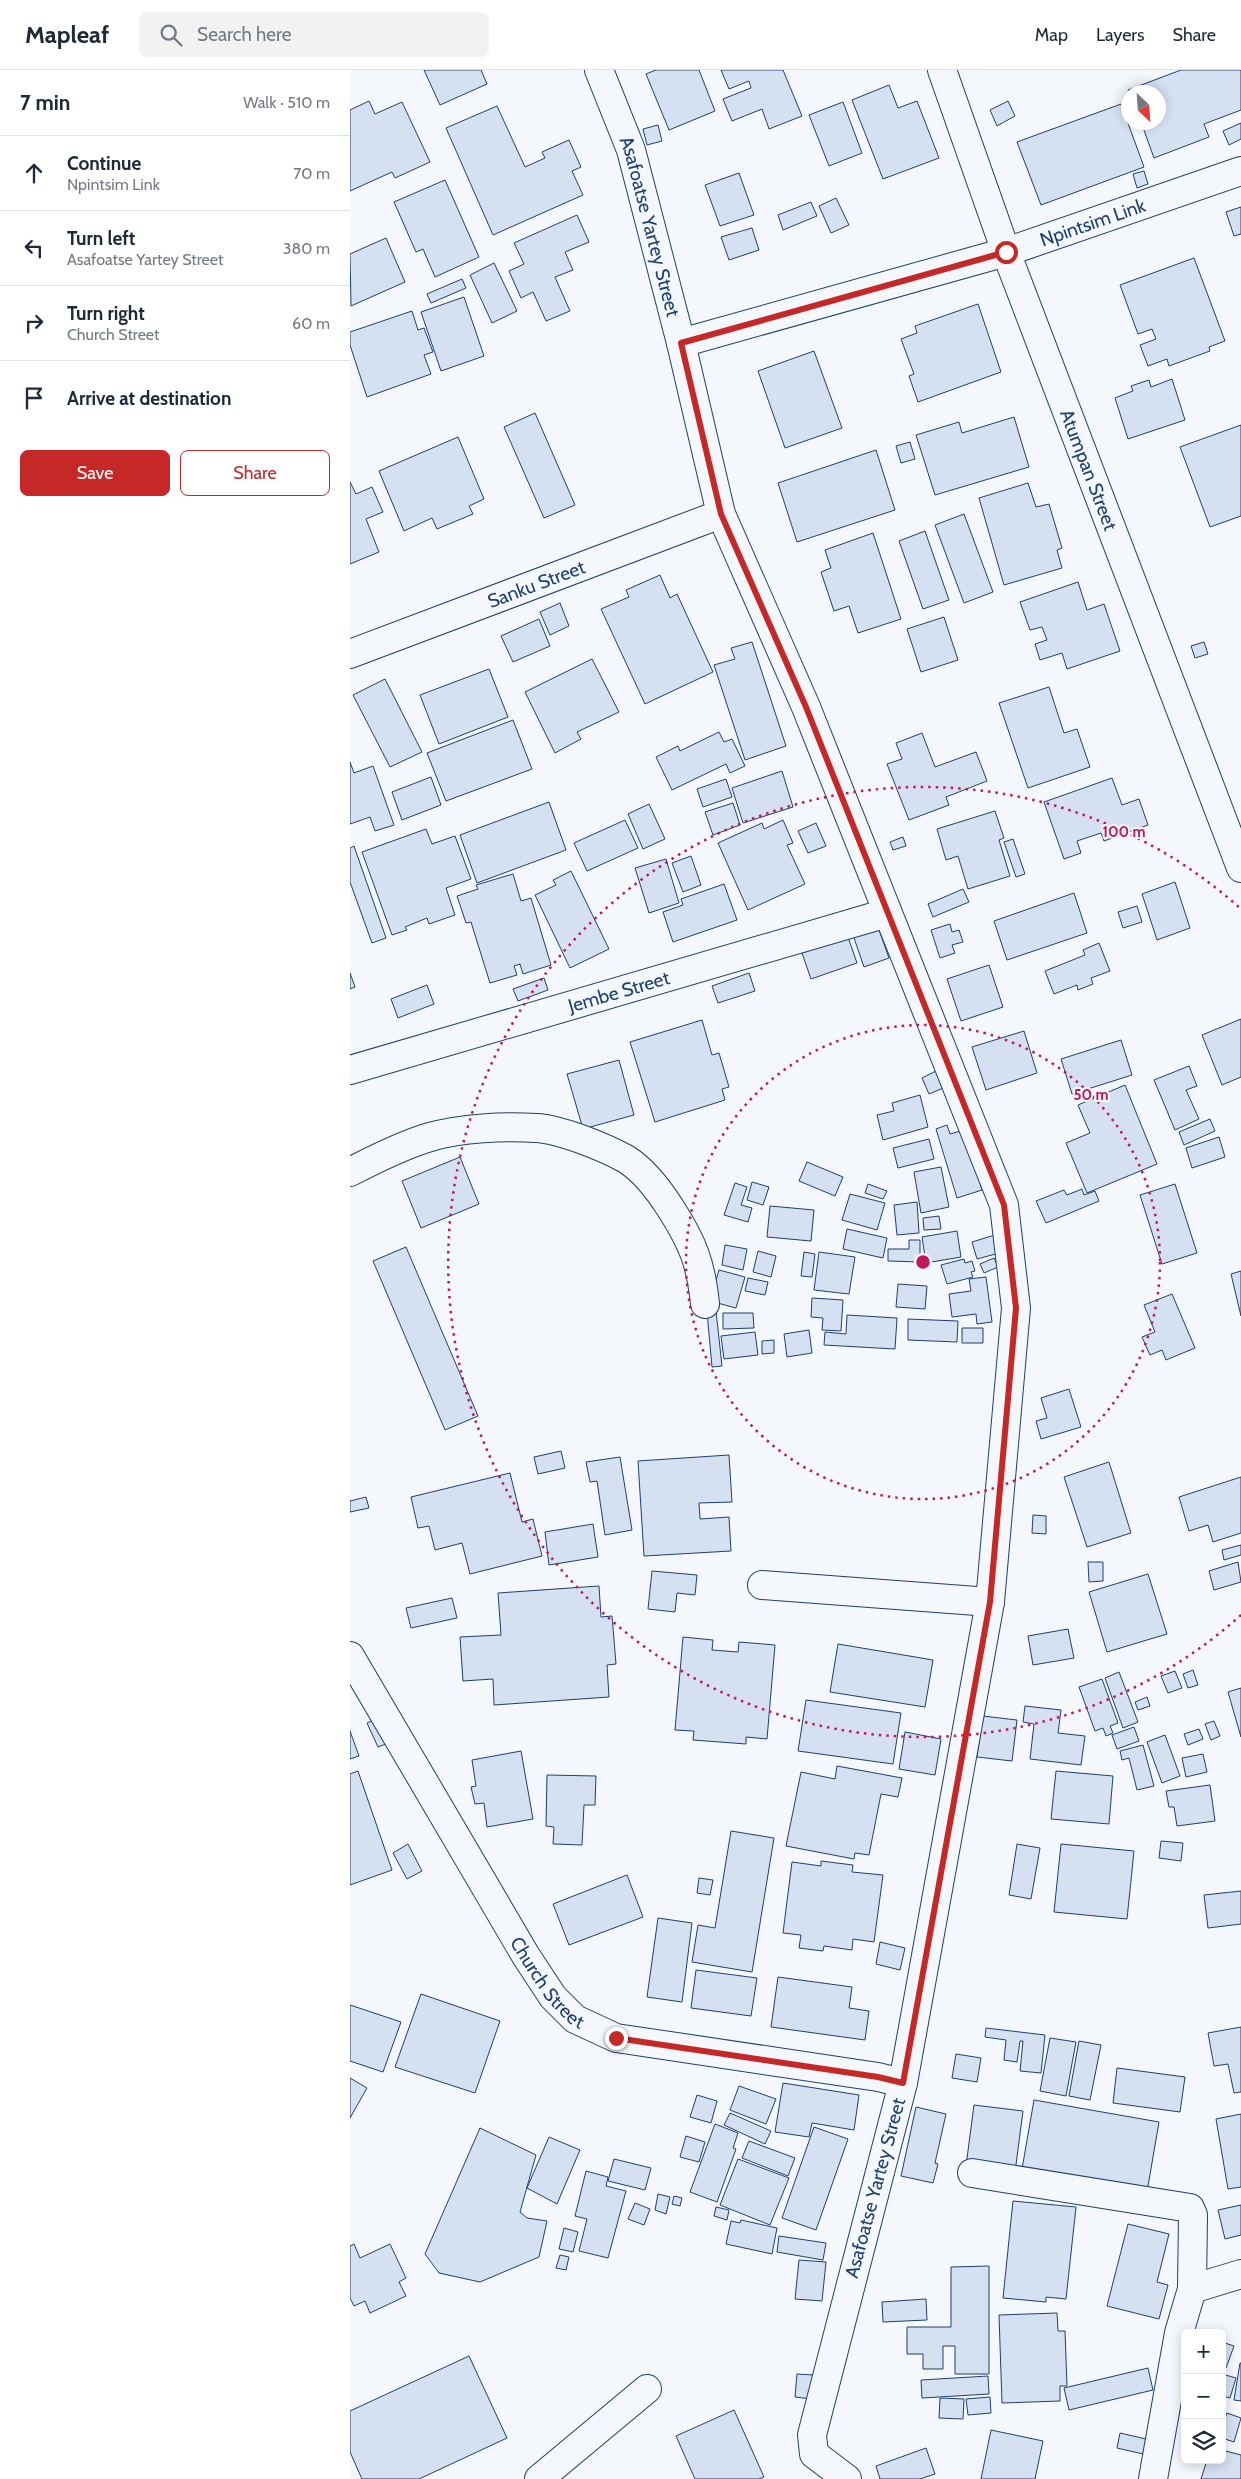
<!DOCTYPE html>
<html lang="en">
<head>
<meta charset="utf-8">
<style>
  body { margin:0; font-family:Cabin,sans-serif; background:#f2f2f3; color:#1f2937 }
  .controls { position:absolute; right:15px; bottom:15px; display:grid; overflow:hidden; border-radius:8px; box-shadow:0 2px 12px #0003 }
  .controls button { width:45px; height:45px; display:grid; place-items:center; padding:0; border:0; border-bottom:1px solid #e0e1e3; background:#fff; color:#1f2937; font:25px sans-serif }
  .compass { position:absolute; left:771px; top:15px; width:45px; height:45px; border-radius:50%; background:#fff; box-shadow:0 2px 12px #0003; rotate:155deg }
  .stop { position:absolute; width:15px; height:15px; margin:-11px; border:4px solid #c62828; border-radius:50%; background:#fff }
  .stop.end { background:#c62828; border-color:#fff; box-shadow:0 1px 5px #0008 }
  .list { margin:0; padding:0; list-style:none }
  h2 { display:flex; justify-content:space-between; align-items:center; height:65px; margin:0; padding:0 20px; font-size:21px }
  h2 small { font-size:16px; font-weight:400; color:#747a83 }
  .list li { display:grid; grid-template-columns:32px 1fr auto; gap:15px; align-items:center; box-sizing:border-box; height:75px; padding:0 20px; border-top:1px solid #e0e1e3 }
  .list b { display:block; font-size:19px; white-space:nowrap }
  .list p { margin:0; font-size:16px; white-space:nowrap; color:#747a83 }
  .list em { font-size:16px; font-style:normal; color:#747a83 }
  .actions { display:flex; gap:10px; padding:15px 20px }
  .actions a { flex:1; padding:11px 0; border:1px solid #c62828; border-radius:8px; text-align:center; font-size:18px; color:#c62828 }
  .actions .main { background:#c62828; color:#fff }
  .icon { flex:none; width:28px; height:28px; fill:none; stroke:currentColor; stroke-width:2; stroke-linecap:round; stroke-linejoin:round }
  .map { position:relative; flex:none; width:891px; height:2409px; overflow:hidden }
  header { display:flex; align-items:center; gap:30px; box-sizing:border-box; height:70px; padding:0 25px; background:#fff; border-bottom:1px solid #e0e1e3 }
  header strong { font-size:24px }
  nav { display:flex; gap:28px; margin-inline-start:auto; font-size:18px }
  .search { width:350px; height:45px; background:#f2f2f3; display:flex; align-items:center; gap:12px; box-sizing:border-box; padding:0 18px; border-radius:8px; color:#747a83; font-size:19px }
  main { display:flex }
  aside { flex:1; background:#fff }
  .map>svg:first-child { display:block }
  .building { fill:#d5e0f0; stroke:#1d3f73 }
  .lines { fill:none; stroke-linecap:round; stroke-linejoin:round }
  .minor-casing { stroke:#1d3f73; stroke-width:30 }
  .minor { stroke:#f4f7fb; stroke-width:28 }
  .route { stroke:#c62828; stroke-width:6 }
  .ring { fill:none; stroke:#c2185b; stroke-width:2.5; stroke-dasharray:2.5 5 }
  .labels { text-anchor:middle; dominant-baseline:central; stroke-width:4; stroke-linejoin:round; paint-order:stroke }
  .street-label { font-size:19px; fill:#1d3f73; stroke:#f4f7fb }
  .centre { fill:#c2185b; stroke:#f4f7fb; stroke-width:2.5 }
  .ring-label { font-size:15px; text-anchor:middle; font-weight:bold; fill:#c2185b; stroke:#f4f7fb; stroke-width:4; stroke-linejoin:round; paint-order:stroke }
</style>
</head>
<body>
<header>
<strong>Mapleaf</strong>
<div class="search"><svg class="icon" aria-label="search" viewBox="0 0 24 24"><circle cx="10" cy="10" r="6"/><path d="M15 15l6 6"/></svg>Search here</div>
<nav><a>Map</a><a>Layers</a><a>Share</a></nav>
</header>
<main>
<aside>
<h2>7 min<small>Walk · 510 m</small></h2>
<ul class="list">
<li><svg class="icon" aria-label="ahead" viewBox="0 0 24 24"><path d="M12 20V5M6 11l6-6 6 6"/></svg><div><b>Continue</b><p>Npintsim Link</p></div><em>70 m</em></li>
<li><svg class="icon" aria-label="left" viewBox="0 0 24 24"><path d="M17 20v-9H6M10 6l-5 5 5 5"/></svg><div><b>Turn left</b><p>Asafoatse Yartey Street</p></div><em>380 m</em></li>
<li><svg class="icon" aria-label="right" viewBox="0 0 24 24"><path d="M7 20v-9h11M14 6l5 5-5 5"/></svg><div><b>Turn right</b><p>Church Street</p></div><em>60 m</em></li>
<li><svg class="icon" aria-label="arrive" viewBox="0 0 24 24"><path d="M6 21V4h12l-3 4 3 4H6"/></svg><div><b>Arrive at destination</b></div></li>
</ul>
<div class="actions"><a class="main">Save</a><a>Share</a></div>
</aside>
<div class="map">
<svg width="891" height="2409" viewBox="0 0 891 2409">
  <rect width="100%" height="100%" fill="#f4f7fb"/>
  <path class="building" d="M74,0H131L137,14L90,35Z
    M306,0H349L365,41L319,60L296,4Z
    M371,0H433L452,46L419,59L412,39L382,51L373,29L401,18L399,11L379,19Z
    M831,0H891V40L854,54L859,67L804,88L791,52H808V22H779L778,20Z
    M539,15L548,38L567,31L589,88L533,109L502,30Z
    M19,31L25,44L52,32L80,92L45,108L42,102L0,121V40Z
    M658,31L665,46L647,56L640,40Z
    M493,32L512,83L479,96L459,45Z
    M771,34L794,97L691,135L667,72Z
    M147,36L175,97L195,88L192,82L219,70L231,97L222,101L233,125L143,165L96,58Z
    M891,53V69L879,75L873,61Z
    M308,55L312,71L297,75L293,59Z
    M794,101L798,114L787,118L783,104Z
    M389,103L404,145L370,156L355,115Z
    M95,110L129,187L85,207L73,179L66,182L44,132Z
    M486,128L499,155L481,163L469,136Z
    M461,132L467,146L433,160L428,145Z
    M891,137V164L884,166L876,142Z
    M227,145L239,172L215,182L223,200L205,207L220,241L196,251L183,222L171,228L159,201L174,194L164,173Z
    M402,158L409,180L379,190L371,167Z
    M36,168L55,212L1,236L0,184Z
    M844,188L875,271L859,277L860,281L819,296L817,289L798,296L790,275L806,269L802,259L788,264L770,215Z
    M144,193L167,241L142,253L120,205Z
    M112,209L116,218L81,233L77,224Z
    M114,227L134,286L91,301L71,242Z
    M628,234L651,302L568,332L559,306L564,304L551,269L567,263L565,256Z
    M62,241L68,260L74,258L83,282L74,285L81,304L17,327L0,275V262Z
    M464,281L492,358L435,378L408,301Z
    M822,309L835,350L778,369L765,328L783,321L781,316L799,310L801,317Z
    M185,343L225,435L194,448L154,357Z
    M664,347L679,397L585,425L566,365L609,352L612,363Z
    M891,355V446L860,457L830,377Z
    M108,367L134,429L119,436L123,444L87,459L82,448L54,461L29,401Z
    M560,372L565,389L551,393L546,376Z
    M526,380L545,440L447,472L428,413Z
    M0,412L6,424L22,417L33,442L16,449L29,482L0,494Z
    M678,413L686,437L699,434L712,478L707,480L712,498L654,515L629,428Z
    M614,444L643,522L614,533L585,455Z
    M575,461L599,530L573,539L549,471Z
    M523,463L551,549L508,563L499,536L484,541L471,502L481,498L475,480Z
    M310,505L320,528L327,524L363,602L295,634L251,539L279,527L276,520Z
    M728,512L737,540L754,534L770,581L717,599L712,583L690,590L685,574L697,570L692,557L680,560L670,532Z
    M210,533L219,556L200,565L190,542Z
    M594,547L608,590L571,602L557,559Z
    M189,549L200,576L163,592L151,566Z
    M402,572L436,676L395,690L364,595L385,589L381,578Z
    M854,572L858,584L845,588L841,576Z
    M242,589L269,642L227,662L231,669L205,683L175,622Z
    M139,599L158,647L89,674L70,625Z
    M35,609L72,682L40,697L3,625Z
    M699,617L714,663L727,659L740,697L678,718L649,633Z
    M163,650L182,699L96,731L77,683Z
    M369,662L374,672L382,669L395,696L380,703L376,694L322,720L306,687L328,676L330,681Z
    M572,663L585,697L626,682L637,711L596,727L599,735L559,750L537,694L552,689L546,673Z
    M0,692L4,703L23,696L44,755L25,761L20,747L0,754Z
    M432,701L443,737L393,753L382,718Z
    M81,707L91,735L52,750L42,722Z
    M762,708L772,735L789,729L798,755L754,771L751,763L727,771L731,783L714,789L694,732Z
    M376,709L382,727L353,737L347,719Z
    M199,732L216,780L127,813L110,765Z
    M383,733L390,755L363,765L355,742Z
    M299,734L315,769L293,779L278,744Z
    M645,741L654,768L649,770L660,806L618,819L608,786L596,790L587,759Z
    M275,750L288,778L237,801L224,773Z
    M433,750L443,773L437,775L455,814L398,840L368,773L412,753L414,759Z
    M466,753L476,776L458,783L448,761Z
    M76,759L82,774L105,766L121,809L96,818L105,845L79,854L77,848L55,857L57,860L42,865L12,782Z
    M553,767L556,776L543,780L540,772Z
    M663,769L675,804L666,807L654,772Z
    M4,776L36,868L22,873L0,812V778Z
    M341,786L351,815L333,822L322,793Z
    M316,789L329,833L299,843L285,798Z
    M221,801L259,879L220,898L185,825L206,815L203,810Z
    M163,804L171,831L181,828L201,895L173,904L170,894L164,896L167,905L140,913L121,852L116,853L107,826L128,819L126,815Z
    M825,812L840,858L807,870L792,824Z
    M374,814L387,850L323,872L313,842L333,835L331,829Z
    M613,819L619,832L583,847L578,834Z
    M724,823L737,863L657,890L644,851Z
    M787,836L792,852L773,858L768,842Z
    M600,854L602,862L609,860L613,872L602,875L605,883L590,888L581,860Z
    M528,857L539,888L514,897L503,865Z
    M498,867L507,893L461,909L452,883Z
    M749,873L760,901L741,908L743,914L728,920L727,915L704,924L695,901L735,885L733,880Z
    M639,895L653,937L611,951L597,909Z
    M0,903L5,917L0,919Z
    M399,903L405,921L368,933L362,916Z
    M194,908L198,920L168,931L163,919Z
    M77,915L84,934L48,948L41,929Z
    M891,949V1007L872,1015L852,965Z
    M352,950L362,985L369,983L379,1017L372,1019L375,1030L305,1052L280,972Z
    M674,961L687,1003L636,1020L622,977Z
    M771,970L782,1005L722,1024L711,989Z
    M269,990L284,1045L233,1059L217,1004Z
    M839,996L847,1016L836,1020L849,1049L825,1060L804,1010Z
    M590,999L598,1016L579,1024L572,1008Z
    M775,1015L807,1094L737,1123L716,1073L740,1063L728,1035Z
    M570,1025L578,1057L533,1070L527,1045L544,1041L542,1033Z
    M860,1049L865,1061L834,1075L829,1062Z
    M597,1055L600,1064L614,1060L632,1120L607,1128L586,1059Z
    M869,1067L875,1087L842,1098L836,1078Z
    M579,1069L584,1089L548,1098L543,1078Z
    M110,1087L129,1134L71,1158L52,1111Z
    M457,1092L493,1107L485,1126L449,1111Z
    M591,1097L599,1137L571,1143L564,1102Z
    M402,1112L419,1117L413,1135L397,1130Z
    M385,1113L397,1117L391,1135L402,1138L398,1152L374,1145Z
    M518,1114L537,1121L533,1129L515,1123Z
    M825,1114L847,1183L812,1194L790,1125Z
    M732,1119L734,1125L745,1121L749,1131L696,1153L686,1131L714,1120L717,1125Z
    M500,1124L535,1133L527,1160L492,1150Z
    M567,1132L569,1163L547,1165L544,1135Z
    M420,1136L464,1140L461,1171L417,1167Z
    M589,1146L591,1159L574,1160L573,1148Z
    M497,1159L537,1168L533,1188L493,1179Z
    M607,1161L611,1187L576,1193L572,1167Z
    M648,1164L653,1182L627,1189L622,1172Z
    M559,1170H570V1192L538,1191V1179H559Z
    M375,1175L397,1179L393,1200L372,1195Z
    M56,1177L128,1346L95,1360L23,1191Z
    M408,1181L426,1186L421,1207L403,1202Z
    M454,1182L465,1184L462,1207L451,1206Z
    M469,1182L505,1187L499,1224L464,1220Z
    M644,1188L648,1197L634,1203L630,1194Z
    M614,1189L615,1193L622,1191L625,1201L621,1202L623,1207L597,1214L591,1195Z
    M369,1200L395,1207L386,1238L360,1231Z
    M891,1201V1246L881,1204Z
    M636,1207L642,1252L627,1254L626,1244L602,1247L599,1224L621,1221L619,1209Z
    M398,1208L418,1212L415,1225L395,1221Z
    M548,1214L577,1216L575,1239L546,1237Z
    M822,1224L845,1278L816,1290L812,1280L800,1285L792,1267L805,1262L794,1235Z
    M462,1228L493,1230L491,1261L472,1260L473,1248L461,1247Z
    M366,1241L372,1296L362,1297L357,1242Z
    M373,1243H403L404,1258L373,1259Z
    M497,1245L547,1248L545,1279L474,1275L475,1262L496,1264Z
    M558,1249L608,1251L607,1272L558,1270Z
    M612,1258H633V1273H612Z
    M459,1260L462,1283L437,1287L434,1264Z
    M405,1262L408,1285L374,1289L371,1266Z
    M424,1270V1283L412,1284V1271Z
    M719,1319L731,1357L691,1369L686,1351L697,1348L691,1328Z
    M211,1381L215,1398L188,1404L184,1387Z
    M379,1385L382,1432L349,1433L350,1449L379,1447L381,1481L294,1486L288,1391Z
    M270,1387L282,1460L255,1465L247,1411L240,1412L236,1392Z
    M759,1392L781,1463L737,1477L714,1407Z
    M160,1403L172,1452L183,1449L192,1486L120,1504L112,1473L85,1480L79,1456L68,1458L61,1427Z
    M891,1407V1463L863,1472L858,1455L839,1461L829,1427Z
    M16,1427L19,1438L0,1442V1431Z
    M683,1445L696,1446V1464L682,1463Z
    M243,1454L248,1487L199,1495L195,1462Z
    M891,1475V1485L874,1490L872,1480Z
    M738,1492H753V1511L739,1512Z
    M888,1492L891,1512L864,1520L859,1501Z
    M302,1501L347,1505L345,1525L327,1523L325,1542L298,1539Z
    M798,1504L817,1564L757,1582L739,1522Z
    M249,1516L251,1547L262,1546L266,1594L257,1595L259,1627L144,1635L143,1609L113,1611L110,1567L151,1565L148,1523Z
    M102,1528L107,1548L61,1558L56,1538Z
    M718,1559L724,1588L683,1595L678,1566Z
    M333,1567L363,1570L362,1580L388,1582L389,1572L425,1575L417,1669L396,1667V1674L343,1670L344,1661L325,1660Z
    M488,1574L583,1590L575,1637L480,1622Z
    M843,1600L848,1615L838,1618L833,1604Z
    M825,1601L832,1618L818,1623L811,1606Z
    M769,1602L788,1652L773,1658L755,1608Z
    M752,1609L768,1653L760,1656L763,1663L756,1666L753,1658L745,1661L729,1617Z
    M891,1618V1667L878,1622Z
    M797,1627L800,1636L788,1640L785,1632Z
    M456,1630L551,1643L543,1694L448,1681Z
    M675,1636L711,1640L708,1663L735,1666L731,1695L680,1689L684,1654L673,1652Z
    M633,1646L667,1650L662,1691L627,1687Z
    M30,1647L41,1672L28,1677L17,1653Z
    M864,1651L870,1666L861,1670L855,1654Z
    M784,1657L789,1671L767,1679L762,1665Z
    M849,1659L853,1669L838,1675L834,1664Z
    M0,1661L9,1686L0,1689Z
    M555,1662L591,1669L585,1705L549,1699Z
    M815,1665L830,1706L812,1713L797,1672Z
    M793,1675L804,1716L787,1720L779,1688L772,1690L770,1681Z
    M171,1681L183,1749L137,1757L134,1733L125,1734L121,1717L126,1716L122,1690Z
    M853,1684L857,1702L836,1707L832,1688Z
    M487,1696L552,1708L548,1727L531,1724L519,1785L505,1783L504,1789L436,1776L451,1702L485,1709Z
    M8,1701L42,1800L0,1815V1704Z
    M706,1701L763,1706L759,1754L701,1749Z
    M197,1705L246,1706L245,1735H234L232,1775L203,1774L204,1757L196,1756Z
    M860,1715L865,1751L827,1756L824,1737H819L816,1721Z
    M381,1761L424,1768L402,1902L342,1892L348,1855L365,1858Z
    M811,1771L833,1773L831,1791L809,1788Z
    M58,1774L72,1801L57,1809L43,1783Z
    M667,1774L690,1778L681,1829L659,1825Z
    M711,1774L784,1781L777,1849L704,1842Z
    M471,1791L503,1795L502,1802L533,1805L524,1872L503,1869L502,1880L474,1876L473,1881L449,1878L451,1865L433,1863L442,1792L471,1796Z
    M277,1805L293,1847L219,1875L203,1834Z
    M349,1808L363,1810L360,1825L347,1823Z
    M891,1821V1854L858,1858L854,1825Z
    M308,1848L342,1853L332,1932L297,1927Z
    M530,1872L555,1878L550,1900L526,1894Z
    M346,1900L407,1908L401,1946L341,1938Z
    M428,1907L502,1917L499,1938L519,1941L515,1970L421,1957Z
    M71,1924L150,1951L125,2023L45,1997Z
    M0,1935L51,1952L33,2002L0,1991Z
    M891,1957V2022L884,2023L878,1994L864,1996L858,1963Z
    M636,1958L695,1965L691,2003L670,2001L673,1971H670L667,1992L654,1990L656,1970L635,1967Z
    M700,1968L726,1972L716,2026L690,2021Z
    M729,1971L751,1975L740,2030L719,2026Z
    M606,1984L631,1988L627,2012L602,2008Z
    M767,1998L835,2007L830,2042L763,2033Z
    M0,2008L17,2018L0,2048Z
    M433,2013L509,2025L504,2060L462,2053L459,2067L425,2062Z
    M389,2016L426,2029L416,2054L380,2040Z
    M347,2025L367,2031L361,2053L340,2047Z
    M684,2030L809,2052L797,2122L672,2099Z
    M624,2035L673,2041L665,2102L616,2096Z
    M566,2037L596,2044L585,2093L588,2094L583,2113L551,2106Z
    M380,2043L421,2061L415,2074L374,2055Z
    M891,2044V2117L878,2119L866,2049Z
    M365,2054L388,2063L383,2078L386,2079L367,2132L340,2122Z
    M464,2057L498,2069L466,2160L432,2148Z
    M130,2058L186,2085L170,2142L177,2148L197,2151L189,2187L130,2212L89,2203L75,2184Z
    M336,2066L355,2072L349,2092L330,2087Z
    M199,2067L230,2080L207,2134L177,2118Z
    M399,2071L445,2088L438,2106L392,2088Z
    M264,2089L301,2098L295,2120L258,2111Z
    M388,2089L439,2108L420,2155L370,2135Z
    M236,2101L258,2107L256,2116L276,2121L258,2188L229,2181L237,2149L225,2146Z
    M308,2124L320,2127L316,2144L305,2140Z
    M324,2126L332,2128L330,2136L322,2134Z
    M663,2131L726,2137L716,2229L696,2227V2232L653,2228Z
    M285,2133L300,2139L294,2155L278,2149Z
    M891,2135V2165L875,2169L868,2140Z
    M366,2137L379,2140L377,2150L364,2146Z
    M391,2150L427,2158L422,2184L376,2174L381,2151L390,2153Z
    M778,2154L819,2164L807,2212L818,2215L809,2249L757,2236Z
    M214,2158L228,2162L223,2182L209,2179Z
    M429,2166L476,2173L473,2190L427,2182Z
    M4,2174L10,2188L40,2174L56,2208L49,2212L56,2226L20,2243L15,2231L4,2236L0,2228V2176Z
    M210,2185L219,2187L216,2200L206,2198Z
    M449,2190L476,2192L472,2231L445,2229Z
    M639,2196V2304H605V2276H593V2299H573V2284H557V2257H601V2197Z
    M576,2229L577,2250L533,2252L532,2232Z
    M707,2243L708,2261H715L717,2316H710V2331L652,2333L649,2245Z
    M872,2272L884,2276L876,2298L872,2297Z
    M119,2286L157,2368L69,2409H12L0,2382V2341Z
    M890,2293H891V2331L884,2330Z
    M798,2298L803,2320L719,2340L714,2318Z
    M447,2304L464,2305L462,2329L445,2327Z
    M872,2304L886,2308L880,2328L872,2326Z
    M638,2306L639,2324L572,2328L571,2310Z
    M640,2327L641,2343L618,2345L616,2329Z
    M590,2328L614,2329L613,2349L589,2348Z
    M384,2340L414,2407L409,2409H345L326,2366Z
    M877,2343L891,2348L884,2372L872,2368V2356Z
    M641,2360L693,2371L685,2409H631Z
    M770,2363L796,2369L793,2384L767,2378Z
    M576,2378L585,2404L570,2409H530L526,2396Z
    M872,2380L891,2385V2409H851L857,2390H872Z"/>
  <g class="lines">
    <defs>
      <g id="minor">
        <path id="s1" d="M249,0L281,80L331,273L371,444L456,637L654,1135L666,1238L640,1532L553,2013L462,2365L464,2384L497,2409"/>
        <path id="s2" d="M592,0L656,182L891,798"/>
        <path id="s3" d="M331,273L656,182L891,101"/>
        <path id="s4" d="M0,584L371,444"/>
        <path id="s5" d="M0,1000L537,843"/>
        <path d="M0,1102C25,1089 53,1075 80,1067C112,1058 153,1056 186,1058C210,1059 254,1077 276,1089C295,1101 309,1120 321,1139C343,1173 351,1194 355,1234"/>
        <path d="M412,1515L640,1532"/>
        <path id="s6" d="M0,1586L176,1886L203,1927L225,1949L266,1968L528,2007L553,2013"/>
        <path d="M622,2103L840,2138L843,2145L842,2219"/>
        <path d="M189,2409L297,2319"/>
        <path d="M803,2409L829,2263L842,2219L891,2204"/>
      </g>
    </defs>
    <use href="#minor" class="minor-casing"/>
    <use href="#minor" class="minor"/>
  </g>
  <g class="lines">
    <path class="route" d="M266,1968L528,2007L553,2013L640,1532L666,1238L654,1135L456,637L371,444L331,273L656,182"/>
  </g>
  <g class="ring">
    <circle cx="573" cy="1192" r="237"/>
    <path d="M891 1545A475 475 0 1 1 891 839"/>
  </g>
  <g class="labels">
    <g class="street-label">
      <text stroke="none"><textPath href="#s3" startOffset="429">Npintsim Link</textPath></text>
      <text stroke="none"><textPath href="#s1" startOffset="165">Asafoatse Yartey Street</textPath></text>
      <text stroke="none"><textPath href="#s2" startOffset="426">Atumpan Street</textPath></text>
      <text stroke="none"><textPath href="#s4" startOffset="199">Sanku Street</textPath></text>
      <text stroke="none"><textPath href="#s5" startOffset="280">Jembe Street</textPath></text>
      <text stroke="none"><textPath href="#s6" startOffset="382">Church Street</textPath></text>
      <text transform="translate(525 2118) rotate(-75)">Asafoatse Yartey Street</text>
    </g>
  </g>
  <circle cx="573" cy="1192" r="8" class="centre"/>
  <g class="ring-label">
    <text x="774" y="767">100 m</text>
    <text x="741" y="1030">50 m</text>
  </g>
</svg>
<div class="controls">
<button>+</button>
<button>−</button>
<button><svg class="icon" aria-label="layers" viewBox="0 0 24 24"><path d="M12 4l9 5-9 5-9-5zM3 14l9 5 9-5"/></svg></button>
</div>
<svg class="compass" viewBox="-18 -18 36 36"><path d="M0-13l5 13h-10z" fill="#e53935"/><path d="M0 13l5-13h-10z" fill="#747a83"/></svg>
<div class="stop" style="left:656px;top:182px"></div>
<div class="stop end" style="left:266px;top:1968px"></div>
</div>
</main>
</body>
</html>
